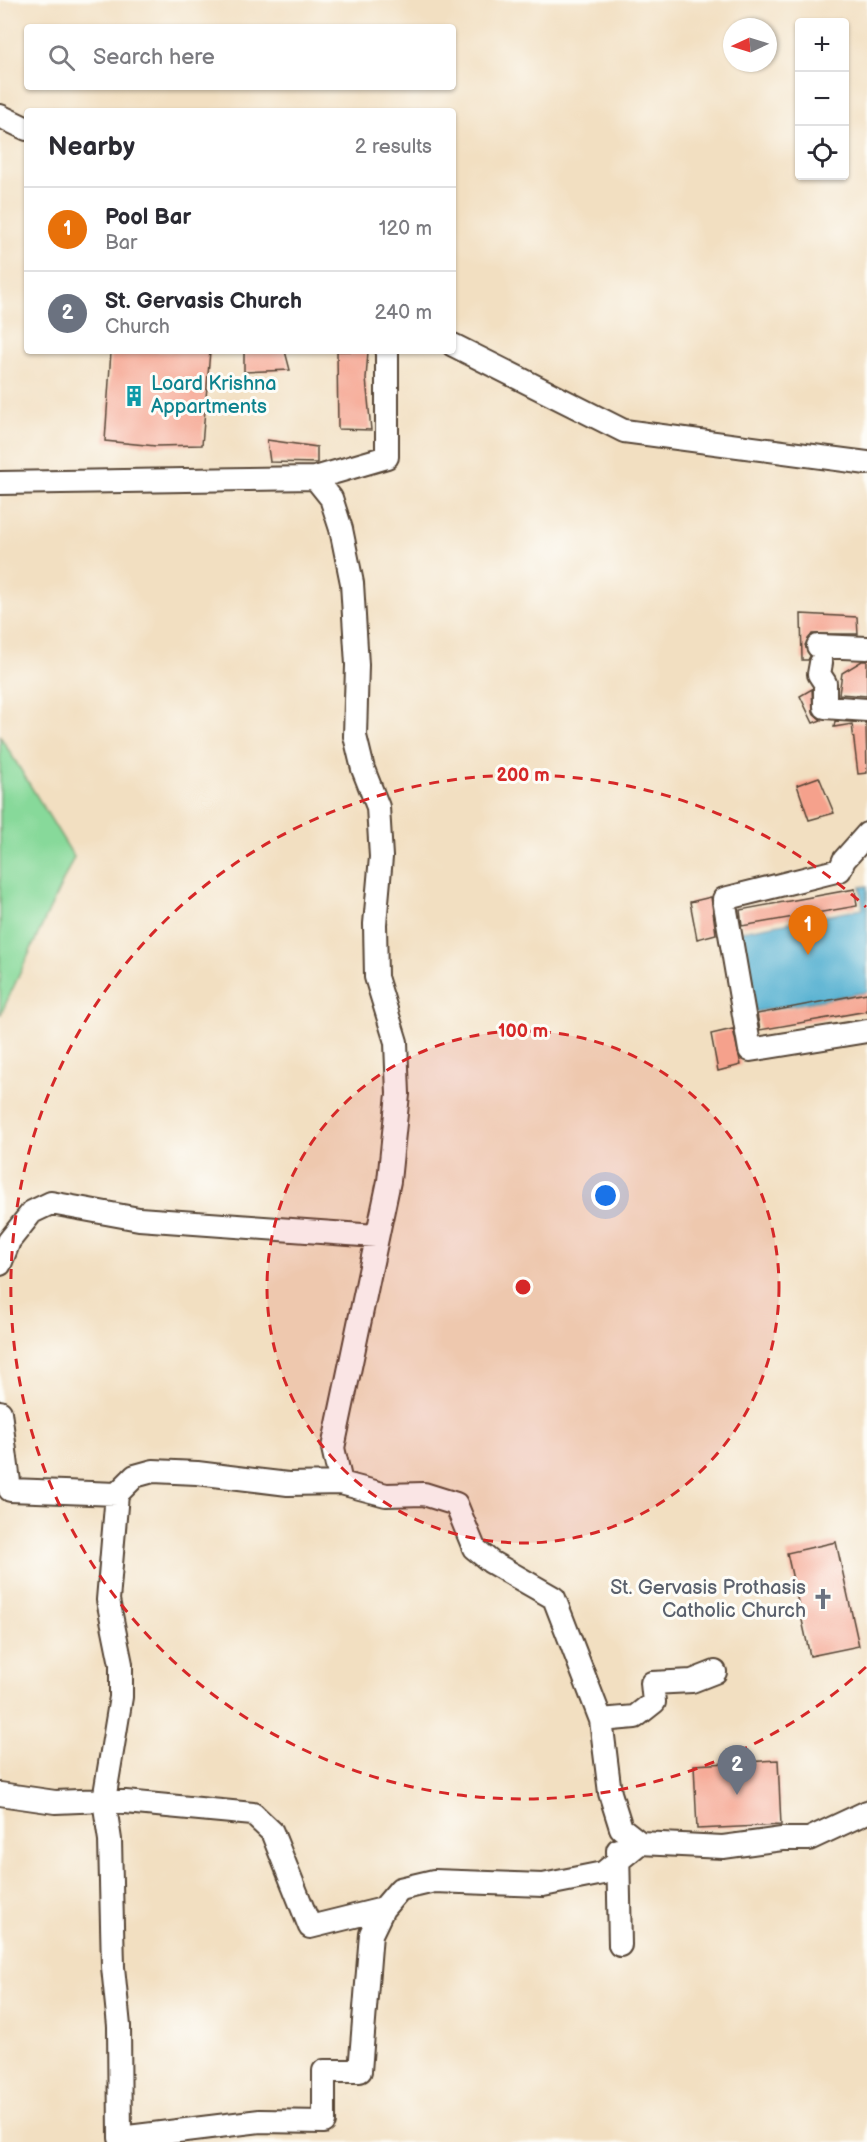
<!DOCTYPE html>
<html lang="en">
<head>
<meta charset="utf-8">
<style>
  body { margin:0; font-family:"Balsamiq Sans",sans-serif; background:#f7f7f7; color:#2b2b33 }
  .controls { position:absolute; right:18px; top:18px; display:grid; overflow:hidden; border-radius:6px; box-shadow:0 2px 4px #0004 }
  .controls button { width:54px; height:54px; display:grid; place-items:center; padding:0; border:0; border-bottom:2px solid #e1e1e2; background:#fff; color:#2b2b33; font:30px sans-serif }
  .compass { position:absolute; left:723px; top:18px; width:54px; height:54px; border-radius:50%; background:#fff; box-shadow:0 2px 4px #0004; rotate:266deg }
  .you { position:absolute; left:606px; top:1196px; width:21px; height:21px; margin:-15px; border:4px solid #fff; border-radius:50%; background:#1a73e8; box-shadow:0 0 0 9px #1a73e833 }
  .badge { display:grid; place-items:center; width:39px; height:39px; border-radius:50%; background:#db2777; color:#fff; font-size:20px; font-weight:700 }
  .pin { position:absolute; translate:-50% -50px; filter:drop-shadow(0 2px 3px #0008) }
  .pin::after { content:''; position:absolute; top:32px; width:21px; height:18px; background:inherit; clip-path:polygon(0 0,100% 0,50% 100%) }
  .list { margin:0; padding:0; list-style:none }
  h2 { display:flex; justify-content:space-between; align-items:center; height:78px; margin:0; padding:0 24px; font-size:26px }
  h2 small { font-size:20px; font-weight:400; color:#7c7c81 }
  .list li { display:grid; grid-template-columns:39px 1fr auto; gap:18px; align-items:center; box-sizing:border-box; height:84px; padding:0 24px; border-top:2px solid #e1e1e2 }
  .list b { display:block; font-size:22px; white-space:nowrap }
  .list p { margin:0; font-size:20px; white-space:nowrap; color:#7c7c81 }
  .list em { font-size:20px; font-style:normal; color:#7c7c81 }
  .icon { flex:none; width:33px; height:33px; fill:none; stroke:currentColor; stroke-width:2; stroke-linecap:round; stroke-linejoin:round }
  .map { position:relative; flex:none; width:867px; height:2142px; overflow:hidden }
  .search { position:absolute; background:#fff; box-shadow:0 2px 4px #0004; left:24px; top:24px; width:432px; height:66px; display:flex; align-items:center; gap:15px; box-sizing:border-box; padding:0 21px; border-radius:6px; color:#7c7c81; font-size:22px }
  .panel { position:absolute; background:#fff; box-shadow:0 2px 4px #0004; left:24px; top:108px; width:432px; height:246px; border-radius:6px }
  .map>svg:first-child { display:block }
  .green { fill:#87d99a; stroke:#61825c; stroke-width:1.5 }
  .water { fill:#51afd0; stroke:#466c77; stroke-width:1.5 }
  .building { fill:#f5a18c }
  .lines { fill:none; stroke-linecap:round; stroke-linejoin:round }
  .minor-casing { stroke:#564536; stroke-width:26 }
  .minor { stroke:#fff; stroke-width:22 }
  .ring { fill:none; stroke:#d62828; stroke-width:3; stroke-dasharray:10 8 }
  .labels { text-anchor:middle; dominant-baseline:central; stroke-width:6; stroke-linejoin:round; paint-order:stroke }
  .culture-label { font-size:20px; fill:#0d838f; stroke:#fdfcf7; text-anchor:start }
  .worship-label { font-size:20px; fill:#5b616d; stroke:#fdfcf7; text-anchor:end }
  .centre { fill:#d62828; stroke:#fdfcf7; stroke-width:3 }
  .ring-label { font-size:18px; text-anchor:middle; font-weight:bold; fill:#d62828; stroke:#fdfcf7; stroke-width:6; stroke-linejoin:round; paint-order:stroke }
</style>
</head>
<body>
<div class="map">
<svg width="867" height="2142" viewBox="0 0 867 2142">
  <rect width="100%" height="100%" fill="#fdfcf7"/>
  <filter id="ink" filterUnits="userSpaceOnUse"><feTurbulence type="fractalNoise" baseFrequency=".0167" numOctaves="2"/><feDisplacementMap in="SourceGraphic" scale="12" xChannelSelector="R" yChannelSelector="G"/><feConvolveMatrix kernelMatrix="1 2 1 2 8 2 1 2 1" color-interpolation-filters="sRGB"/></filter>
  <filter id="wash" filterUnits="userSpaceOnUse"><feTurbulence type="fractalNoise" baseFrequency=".008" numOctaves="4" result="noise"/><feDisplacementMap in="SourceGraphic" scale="24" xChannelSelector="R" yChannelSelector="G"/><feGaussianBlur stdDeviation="1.35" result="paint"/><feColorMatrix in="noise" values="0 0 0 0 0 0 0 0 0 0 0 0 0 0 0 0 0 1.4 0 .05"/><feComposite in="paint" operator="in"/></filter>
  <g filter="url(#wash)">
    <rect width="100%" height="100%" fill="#f2dfc1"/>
    <path class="green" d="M0,736L74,857L0,1016Z"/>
    <path class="water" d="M867,886V992L755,1012L741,931L863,909L860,887Z"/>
    <g id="blocks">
      <path class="building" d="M111,351H210L202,445L156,446L105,441Z
        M244,351H285L290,370L244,372Z
        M337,351H368L366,379L371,430L338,429Z
        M267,440L317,447V463L270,462Z
        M801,614L857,617L858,634H812L805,645L810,656L808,660H802Z
        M862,661H867V696L839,694L842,673Z
        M812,689L813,713L821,720L813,723L800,696Z
        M835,721L866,723L867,773L858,774L852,724L834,727Z
        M819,777L834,813L809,820L797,785Z
        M855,889L857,906L742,926L740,910Z
        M711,897L716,934L697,939L690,902Z
        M867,993V1011L760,1030L757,1014Z
        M733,1029L741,1065L718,1071L711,1034Z
        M836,1542L859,1646L810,1656L787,1553Z
        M778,1760L781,1825L697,1829L694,1765Z"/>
    </g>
  </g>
  <g filter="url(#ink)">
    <use href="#blocks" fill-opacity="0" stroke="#564536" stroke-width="1.5"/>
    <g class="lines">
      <defs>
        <path id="minor" d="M0,116L27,129
          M453,345L624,431L867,463
          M315,478L331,498L341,529L352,583L357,665L355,736L363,769L378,807L381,857L375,924L376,977L396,1042L398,1094L389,1181L333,1448L341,1483L386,1495L424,1494L456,1504L474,1548L491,1562L554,1598L601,1720L610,1793L621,1828L640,1843L723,1847L782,1839H809L867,1812
          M0,483L315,478L387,457V351
          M818,646L867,648
          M821,663L819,674L825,683V707L867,710
          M867,834L844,860L840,870L724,899L750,1050L867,1031
          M0,1264L9,1241L32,1212L51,1203L139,1219L376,1236
          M0,1412L10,1490L117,1494
          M601,1720L635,1717L654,1702L652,1683L692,1681L715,1672
          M0,1794L55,1802L104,1800L121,1697V1664L108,1600L117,1494L135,1476L153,1471L197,1473L288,1484L341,1483
          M618,1850L620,1945
          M383,1909L310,1927L272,1832L253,1814L104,1800L110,1840L113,1967L119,2026L120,2138L260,2121L324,2122V2071H360L371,1934L383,1909L400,1889L434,1881L543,1885L603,1873L640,1843"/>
      </defs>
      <use href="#minor" class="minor-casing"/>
      <use href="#minor" class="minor"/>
    </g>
  </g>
  <circle cx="523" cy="1287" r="256" fill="#d62828" fill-opacity=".12"/>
  <g class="ring">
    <circle cx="523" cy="1287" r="256"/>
    <path d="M866 1667A512 512 0 1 1 866 907"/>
  </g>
  <defs>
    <symbol id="building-bare" viewBox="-9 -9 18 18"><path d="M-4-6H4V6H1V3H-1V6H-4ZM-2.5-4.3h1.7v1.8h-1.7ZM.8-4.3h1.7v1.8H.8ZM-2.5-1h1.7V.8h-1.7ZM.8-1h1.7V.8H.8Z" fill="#0f9aa8" stroke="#fdfcf7" stroke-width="2.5" paint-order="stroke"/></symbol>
    <symbol id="church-bare" viewBox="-9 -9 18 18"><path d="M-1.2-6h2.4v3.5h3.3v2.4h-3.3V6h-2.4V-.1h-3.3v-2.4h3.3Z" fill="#6b7280" stroke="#fdfcf7" stroke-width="2.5" paint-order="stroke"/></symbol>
  </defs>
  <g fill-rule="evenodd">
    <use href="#building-bare" x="119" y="381" width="30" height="30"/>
    <use href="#church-bare" x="808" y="1584" width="30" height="30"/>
  </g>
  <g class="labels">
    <g class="culture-label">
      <text x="151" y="384">Loard Krishna<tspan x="151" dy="23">Appartments</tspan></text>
    </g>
    <g class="worship-label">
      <text x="806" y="1588">St. Gervasis Prothasis<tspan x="806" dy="23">Catholic Church</tspan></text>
    </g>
  </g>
  <circle cx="523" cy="1287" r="9" class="centre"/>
  <g class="ring-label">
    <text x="523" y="781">200 m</text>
    <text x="523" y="1037">100 m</text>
  </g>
</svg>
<div class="controls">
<button>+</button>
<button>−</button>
<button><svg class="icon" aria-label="locate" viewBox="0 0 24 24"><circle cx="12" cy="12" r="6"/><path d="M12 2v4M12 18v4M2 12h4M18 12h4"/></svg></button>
</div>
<svg class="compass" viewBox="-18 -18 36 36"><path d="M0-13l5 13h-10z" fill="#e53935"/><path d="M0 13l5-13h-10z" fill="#7c7c81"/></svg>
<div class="you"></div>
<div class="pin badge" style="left:808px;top:955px;background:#e8710a">1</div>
<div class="pin badge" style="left:737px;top:1795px;background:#6b7280">2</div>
<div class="search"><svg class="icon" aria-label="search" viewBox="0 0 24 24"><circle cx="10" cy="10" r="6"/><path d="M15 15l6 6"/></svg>Search here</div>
<section class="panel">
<h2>Nearby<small>2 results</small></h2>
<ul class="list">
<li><span class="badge" style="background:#e8710a">1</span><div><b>Pool Bar</b><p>Bar</p></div><em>120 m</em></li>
<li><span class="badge" style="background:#6b7280">2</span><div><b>St. Gervasis Church</b><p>Church</p></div><em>240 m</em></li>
</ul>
</section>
</div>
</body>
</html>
